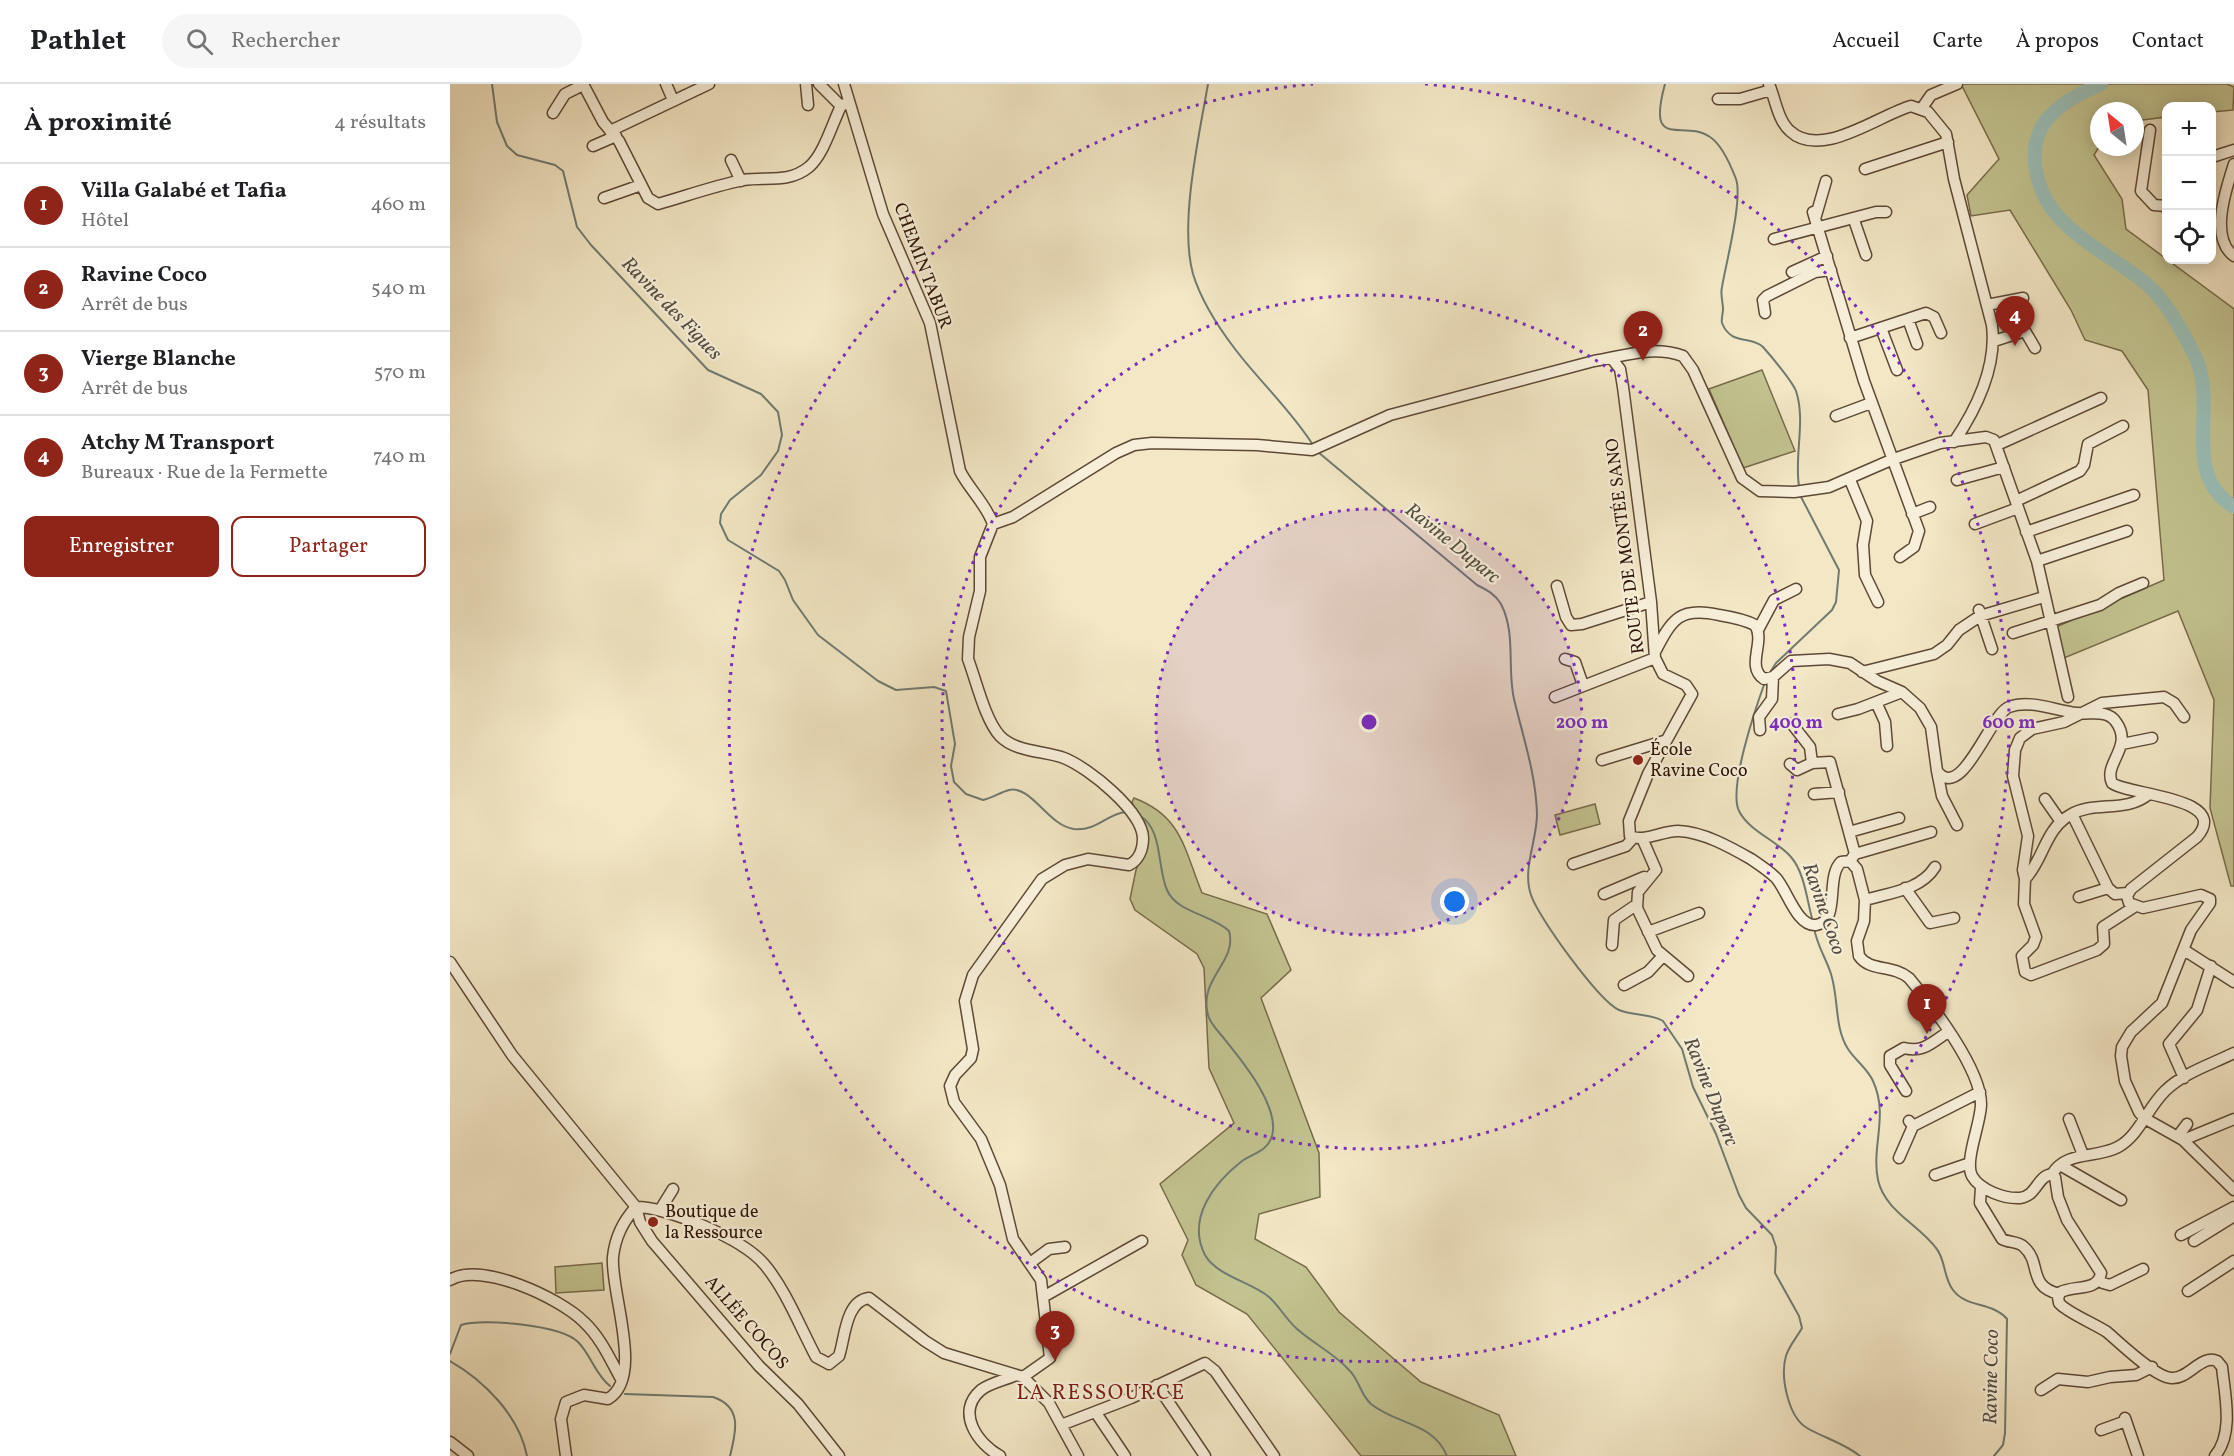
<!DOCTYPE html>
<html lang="fr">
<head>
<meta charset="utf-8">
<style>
  body { margin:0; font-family:Vollkorn,serif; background:#f6f6f6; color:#202124 }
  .controls { position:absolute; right:18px; top:18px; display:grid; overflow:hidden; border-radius:12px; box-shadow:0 3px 15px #0003 }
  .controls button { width:54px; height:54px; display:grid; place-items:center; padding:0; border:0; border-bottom:2px solid #e0e0e0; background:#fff; color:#202124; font:30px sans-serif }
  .compass { position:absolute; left:1640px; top:18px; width:54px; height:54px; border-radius:50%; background:#fff; box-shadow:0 3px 15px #0003; rotate:330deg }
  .you { position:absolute; left:1005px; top:818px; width:21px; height:21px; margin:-15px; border:4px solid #fff; border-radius:50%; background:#1a73e8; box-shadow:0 0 0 9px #1a73e833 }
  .badge { display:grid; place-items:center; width:39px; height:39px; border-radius:50%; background:#8f2418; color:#fff; font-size:20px; font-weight:700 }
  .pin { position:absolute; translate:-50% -50px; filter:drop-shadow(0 2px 3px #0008) }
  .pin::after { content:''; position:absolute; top:32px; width:21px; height:18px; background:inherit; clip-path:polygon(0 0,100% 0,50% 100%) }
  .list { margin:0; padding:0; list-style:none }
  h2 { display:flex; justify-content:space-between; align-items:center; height:78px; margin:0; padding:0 24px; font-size:26px }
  h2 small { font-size:20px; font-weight:400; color:#757577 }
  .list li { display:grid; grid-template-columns:39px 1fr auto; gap:18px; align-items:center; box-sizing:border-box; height:84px; padding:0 24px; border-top:2px solid #e0e0e0 }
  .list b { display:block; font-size:22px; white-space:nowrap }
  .list p { margin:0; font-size:20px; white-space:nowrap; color:#757577 }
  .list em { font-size:20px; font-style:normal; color:#757577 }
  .actions { display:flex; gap:12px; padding:18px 24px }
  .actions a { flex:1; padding:14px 0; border:2px solid #8f2418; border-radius:12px; text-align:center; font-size:21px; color:#8f2418 }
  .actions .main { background:#8f2418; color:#fff }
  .icon { flex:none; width:33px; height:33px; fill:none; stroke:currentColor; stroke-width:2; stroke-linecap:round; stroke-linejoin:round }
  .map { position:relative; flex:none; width:1784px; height:1372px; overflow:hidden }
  header { display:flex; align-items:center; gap:36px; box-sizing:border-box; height:84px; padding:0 30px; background:#fff; border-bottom:2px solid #e0e0e0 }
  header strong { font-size:28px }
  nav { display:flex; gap:33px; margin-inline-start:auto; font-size:21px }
  .search { width:420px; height:54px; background:#f6f6f6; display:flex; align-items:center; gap:15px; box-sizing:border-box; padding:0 21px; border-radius:33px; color:#757577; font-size:22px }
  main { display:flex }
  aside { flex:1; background:#fff }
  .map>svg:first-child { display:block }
  .green { fill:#c2c390; stroke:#786b4b; stroke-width:1.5 }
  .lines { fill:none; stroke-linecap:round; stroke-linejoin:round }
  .stream { stroke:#6f7a71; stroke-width:2 }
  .river { stroke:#9bbfb8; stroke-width:14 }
  .minor-casing { stroke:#5e4836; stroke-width:13 }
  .minor { stroke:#f7efd9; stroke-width:10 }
  .ring { fill:none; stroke:#7b2cbf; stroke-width:3; stroke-dasharray:3 6 }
  .poi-dot { fill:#8f2418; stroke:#f7efd9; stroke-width:2 }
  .labels { text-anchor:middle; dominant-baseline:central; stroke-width:4.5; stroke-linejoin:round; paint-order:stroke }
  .street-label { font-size:18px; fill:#2d1306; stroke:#f7efd9 }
  .poi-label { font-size:18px; fill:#2d1306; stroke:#f7efd9; text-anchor:start }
  .water-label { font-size:20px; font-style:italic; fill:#544f44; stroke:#f7efd9 }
  .quarter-label { font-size:21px; letter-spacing:1.5px; fill:#7a1f14; stroke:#f7efd9 }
  .centre { fill:#7b2cbf; stroke:#f7efd9; stroke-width:3 }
  .ring-label { font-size:18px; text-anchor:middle; font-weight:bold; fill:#7b2cbf; stroke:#f7efd9; stroke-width:4.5; stroke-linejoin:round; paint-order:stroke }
</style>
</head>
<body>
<header>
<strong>Pathlet</strong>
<div class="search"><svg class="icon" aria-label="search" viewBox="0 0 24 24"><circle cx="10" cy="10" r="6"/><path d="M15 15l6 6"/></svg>Rechercher</div>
<nav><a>Accueil</a><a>Carte</a><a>À propos</a><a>Contact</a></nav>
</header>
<main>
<aside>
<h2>À proximité<small>4 résultats</small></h2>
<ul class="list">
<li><span class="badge">1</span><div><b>Villa Galabé et Tafia</b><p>Hôtel</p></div><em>460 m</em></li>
<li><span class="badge">2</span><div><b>Ravine Coco</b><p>Arrêt de bus</p></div><em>540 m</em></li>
<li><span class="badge">3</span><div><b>Vierge Blanche</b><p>Arrêt de bus</p></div><em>570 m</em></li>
<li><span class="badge">4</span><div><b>Atchy M Transport</b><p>Bureaux · Rue de la Fermette</p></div><em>740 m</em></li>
</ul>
<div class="actions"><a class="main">Enregistrer</a><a>Partager</a></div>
</aside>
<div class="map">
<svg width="1784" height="1372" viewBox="0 0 1784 1372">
  <rect width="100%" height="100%" fill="#f3e7c5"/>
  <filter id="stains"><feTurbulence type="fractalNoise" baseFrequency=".00333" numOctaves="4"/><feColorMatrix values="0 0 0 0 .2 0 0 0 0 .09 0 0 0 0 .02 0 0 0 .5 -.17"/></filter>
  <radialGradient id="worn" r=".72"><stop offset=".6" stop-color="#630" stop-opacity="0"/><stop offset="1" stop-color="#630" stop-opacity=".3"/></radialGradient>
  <path class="green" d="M1511,0H1777L1784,3L1783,26L1762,28V22H1716V33L1685,37V27H1649V63L1644,71L1672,115L1676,145L1784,225V802H1781L1760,724L1764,616L1728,527L1614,574L1606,543L1714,496L1698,306L1672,267L1635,256L1621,226L1560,126L1521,132L1517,111L1549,75Z
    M1312,286L1345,367L1293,384L1259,305Z
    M684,714C732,732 734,765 752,809L817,830L841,886L811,914L869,1069L870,1113L809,1130L805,1155L856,1183L889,1228L971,1298L1049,1331L1066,1372H911L797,1230L746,1201L732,1171L738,1156L710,1100L784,1039L759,984L754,884L747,870L685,826L680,815L686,786L697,758L682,718Z
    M1145,720L1150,740L1110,751L1105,731Z
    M152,1179L154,1206L106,1209L105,1183Z"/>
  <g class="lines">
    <path class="stream" d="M42,0L47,38L57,62L67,71L105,81L113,87L127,143L141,161L258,286L311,310L328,328L332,351L328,367L311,391L280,416L271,430L270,439L278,456L329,487L335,496L343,516L368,551L428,597L446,606L484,603L496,607L505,660L501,682L504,698L516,710L533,716C542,714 551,708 559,706C582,701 598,742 624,745C648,747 656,730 676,728
      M758,0C749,52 729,140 743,190C751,216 769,244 785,265C810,298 841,326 863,361
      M1215,0C1196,69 1234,34 1260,53C1271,60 1281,82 1286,95C1293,115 1276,179 1272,203C1270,210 1273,218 1273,225C1273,230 1271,235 1272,239C1281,262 1301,251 1313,263C1321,272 1342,297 1346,307C1356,337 1344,372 1349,402
      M868,368L1027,501C1037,506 1045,510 1051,520C1067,551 1056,588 1065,619C1074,656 1086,692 1087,730C1087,757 1072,785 1081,811C1088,833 1149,917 1169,926C1183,932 1200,929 1213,937L1232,965L1243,1003L1266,1050L1289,1111L1296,1124L1322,1151L1326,1163L1325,1189L1349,1232L1352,1244C1347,1253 1339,1262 1336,1272C1330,1292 1338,1333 1357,1344C1374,1354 1394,1359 1410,1372
      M1319,590L1326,579L1382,526L1386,518L1389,486L1350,411
      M1315,598C1306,623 1278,704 1289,727C1299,747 1326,756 1341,773C1355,789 1357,818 1363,838
      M690,732C713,745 707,784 717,806C727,829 761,830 779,847C788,878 748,894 758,931C760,940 770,949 776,957C793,978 830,1023 822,1052C817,1068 803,1069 792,1077C765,1098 736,1134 755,1171C767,1192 801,1198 819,1213C829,1222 836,1235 846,1244C862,1259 884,1269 899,1286C909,1295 910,1310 921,1320C947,1341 983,1338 997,1372
      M1364,843C1366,860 1376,874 1381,890C1389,915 1384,943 1398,965C1405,976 1418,985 1423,997C1439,1032 1421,1062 1428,1096C1435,1127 1468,1140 1486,1164C1496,1176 1493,1193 1503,1206C1516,1224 1543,1218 1557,1235L1555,1349L1553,1361L1544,1372
      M0,1270L11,1241C33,1234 111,1241 128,1258C141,1271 145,1290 160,1302
      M0,1277C35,1297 69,1332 77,1372
      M175,1310L263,1313C293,1323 286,1348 280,1372"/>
    <path class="river" d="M1651,0C1634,8 1615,16 1601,31C1574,58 1584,103 1606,130C1629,157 1666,176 1693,197C1716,215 1732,247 1745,272C1769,320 1729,390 1784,423"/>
    <defs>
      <path id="minor" d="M133,0L153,38L169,57L198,114L208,120C236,112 264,102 293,96C316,92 338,100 359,83C374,70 382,40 391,22
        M216,0L223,16
        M356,0L358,21
        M369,0L391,22L395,20
        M394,0L433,130L480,239L510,387C519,405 536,420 543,440
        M1319,0C1325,14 1328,37 1340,47C1371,76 1429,31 1461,22L1478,28L1496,50L1504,95L1542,241C1547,282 1527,324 1504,358
        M1268,15H1290L1321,6
        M1472,24L1481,11L1507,0
        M103,29L115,10L133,1
        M1700,46L1691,107L1704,121L1716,122
        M160,47L259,0
        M143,62L166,52
        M1762,73L1784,66
        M281,76L291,97
        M1784,80C1776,105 1759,154 1784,172
        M1415,85L1498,58
        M154,114L191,101
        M1363,128L1414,297L1469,447L1464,463L1450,473
        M1365,135L1376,97
        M1404,136L1416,171
        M1324,155L1426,128H1436
        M1342,188L1377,172
        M1537,221L1573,214
        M1315,229L1313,216L1317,212L1365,188L1381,186
        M1458,235L1467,260
        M1431,244L1447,286
        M1400,254L1476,229L1484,233L1491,249
        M1544,257L1575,247L1585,264
        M1162,275L1170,285L1173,303L1201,518L1205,574L1213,590L1236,601L1242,610L1198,690L1179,737L1180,752C1193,759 1214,746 1229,747C1253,748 1280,763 1301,775C1310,781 1319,787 1326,794C1337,806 1347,843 1366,841C1391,838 1375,793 1391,778L1400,777L1407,785L1415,816L1414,837L1407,857L1409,872C1420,888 1442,880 1459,894C1482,921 1531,985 1531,1020C1531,1039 1514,1077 1522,1092C1530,1106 1554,1115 1570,1114C1587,1112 1587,1092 1602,1090
        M1386,332L1421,319
        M1547,361L1651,314
        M1400,396L1417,437L1413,461L1415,491L1428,518
        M1507,396L1554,383
        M1566,417L1630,387L1634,381L1638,360L1673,342
        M1462,430L1480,423
        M543,440L563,433L666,369L684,361L702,359L807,361L862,366L940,331L1144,277C1175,272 1202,261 1233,272L1243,286L1292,394L1310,407L1344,408L1379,403L1441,376L1490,359L1536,353L1544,356L1587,477L1618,613
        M543,440L530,473V507L519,553L518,575C526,596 535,636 550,652C565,668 595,667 614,674C639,684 692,727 693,754C693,765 689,776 679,781L638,775L615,781L592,795L523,891L515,917L523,965L521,974L505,991L500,1002L504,1018L531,1055L550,1101L563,1155L591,1196L600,1274L573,1293
        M1525,440L1568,424
        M1576,448L1684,411
        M1587,477L1677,447
        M1107,502L1116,533L1121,541L1132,540L1201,518
        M1529,526L1542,565
        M1308,546L1324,516L1346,505
        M1563,549L1650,521L1669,509L1693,499
        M1205,568C1222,535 1230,522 1269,531C1281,533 1294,535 1305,541C1316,558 1295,582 1314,595L1323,593L1341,577L1379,575L1400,579L1427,597L1452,608L1470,624L1481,643L1487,687C1512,719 1540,630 1559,623C1581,615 1606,627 1627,629C1641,631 1657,625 1666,638C1684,663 1653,679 1662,699C1676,711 1782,713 1747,753L1681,805L1677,812L1679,819L1693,824L1751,811L1760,815V819L1741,846L1712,919L1681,948L1672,963L1671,972L1675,997L1689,1028L1694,1034L1733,1056L1784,1106
        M1115,575L1125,578L1133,601
        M1412,588L1484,570L1497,561L1509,546L1530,532L1594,513
        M1105,613L1205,574
        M1426,618L1435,638L1437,662
        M1388,630L1408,625L1452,608
        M1342,640L1360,663L1362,679
        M1310,646L1309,633L1322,615L1323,593
        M1672,660L1702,654
        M1152,676L1214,657
        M1340,680L1347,686L1362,679L1380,678L1405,770L1400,777
        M1487,687L1492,712L1507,741
        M1364,710L1389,708
        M1595,715L1611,738
        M1622,730L1658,804
        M1399,748L1449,734
        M1192,754L1206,786L1188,808L1187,824L1207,866L1238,892
        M1405,770L1481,748
        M1123,780L1176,762L1183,754
        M1575,795C1593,777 1595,745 1620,731C1645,716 1675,730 1699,710
        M1455,804L1480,839L1504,834
        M1154,810L1194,793L1199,794
        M1629,813L1658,804L1665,810L1678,809
        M1415,816C1439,809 1471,806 1485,783
        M1684,823L1653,843L1654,860L1647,866L1581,891L1575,888L1572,872L1583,861L1586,853L1574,820L1575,795L1573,786L1578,752L1563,692L1565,666L1570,654L1582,645L1614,638L1652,619L1714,613L1724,619L1734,633
        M1198,848L1249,829
        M1162,861L1164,836L1186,821
        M1734,866L1784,898
        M0,878L62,971L186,1123L190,1138L202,1157L309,1282L348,1320L389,1372
        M1174,901L1198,888L1212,873
        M1734,994L1719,960L1747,926L1761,882
        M1456,1007L1440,981V972L1454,964C1473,969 1481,959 1498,948
        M1619,1035L1633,1071
        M1459,1037L1463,1042L1530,1008
        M1728,1052L1737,1040
        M1733,1056L1784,1035
        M1449,1074L1463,1042
        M1610,1081L1671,1116
        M1602,1090L1605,1093L1608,1113L1617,1136L1651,1189C1648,1208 1624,1201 1611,1208L1608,1213L1609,1219C1616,1228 1645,1240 1657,1248C1671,1260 1705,1293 1721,1294C1738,1296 1751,1270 1767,1277L1772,1283C1775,1312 1784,1349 1765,1372
        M1602,1090C1617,1066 1646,1075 1668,1063C1689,1052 1698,1023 1715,1007C1733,989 1762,980 1784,969
        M1485,1091L1520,1079
        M1531,1103L1530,1119L1552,1155C1559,1159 1568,1157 1574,1163C1592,1179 1577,1202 1609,1210
        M186,1123C218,1123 293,1155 314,1180C336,1206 350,1243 366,1273L379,1280L389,1272C395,1255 395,1217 419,1214L475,1257L494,1269L573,1293L599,1319L628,1372
        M210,1126L223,1105
        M1731,1151L1784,1123
        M1744,1157L1784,1132
        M580,1179L599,1165L615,1163
        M0,1196C31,1177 110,1214 134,1238C151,1254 160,1275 171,1295
        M1653,1199L1660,1201L1693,1185
        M1738,1207L1784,1177
        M593,1213L692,1157
        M707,1301L755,1372
        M1591,1306L1608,1295L1638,1298L1660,1293L1686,1291L1702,1283
        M646,1329L675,1372
        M1675,1334L1688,1372
        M611,1341L681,1314L755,1279L765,1287L824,1372
        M1651,1346L1676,1337
        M0,1358L18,1372
        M116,1372L111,1335L116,1318L134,1311L158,1315C195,1293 160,1208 163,1173C165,1154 173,1137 186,1123
        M550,1372C528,1360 505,1328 531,1306C540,1299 555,1296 566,1291"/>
    </defs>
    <use href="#minor" class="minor-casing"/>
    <use href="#minor" class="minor"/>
  </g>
  <circle cx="919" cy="638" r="213" fill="#7b2cbf" fill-opacity=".12"/>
  <g class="ring">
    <circle cx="919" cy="638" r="213"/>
    <circle cx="919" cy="638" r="427"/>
    <path d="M975 0A640 640 0 1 1 863 0"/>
  </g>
  <g class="poi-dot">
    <circle cx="1188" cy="676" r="6"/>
    <circle cx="203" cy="1138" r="6"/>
  </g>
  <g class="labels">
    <g class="street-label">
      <text transform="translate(472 182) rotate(69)">CHEMIN TABUR</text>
      <text transform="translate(1176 462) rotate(-97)">ROUTE DE MONTÉE SANO</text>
      <text transform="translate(296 1239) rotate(49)">ALLÉE COCOS</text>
    </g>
    <g class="poi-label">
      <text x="1200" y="666">École<tspan x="1200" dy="21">Ravine Coco</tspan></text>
      <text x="215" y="1128">Boutique de<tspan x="215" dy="21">la Ressource</tspan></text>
    </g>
    <g class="water-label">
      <text transform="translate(221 225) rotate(46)">Ravine des Figues</text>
      <text transform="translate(1002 460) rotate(39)">Ravine Duparc</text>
      <text transform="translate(1373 825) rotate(71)">Ravine Coco</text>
      <text transform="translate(1260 1008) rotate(68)">Ravine Duparc</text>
      <text transform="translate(1542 1293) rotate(-89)">Ravine Coco</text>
    </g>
    <g class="quarter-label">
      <text x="651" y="1309">LA RESSOURCE</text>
    </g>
  </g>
  <circle cx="919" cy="638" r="9" class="centre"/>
  <g class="ring-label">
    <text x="1132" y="644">200 m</text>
    <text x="1346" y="644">400 m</text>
    <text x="1559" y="644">600 m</text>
  </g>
  <rect width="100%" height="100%" filter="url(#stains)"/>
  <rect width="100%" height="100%" fill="url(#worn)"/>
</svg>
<div class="controls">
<button>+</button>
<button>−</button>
<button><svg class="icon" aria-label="locate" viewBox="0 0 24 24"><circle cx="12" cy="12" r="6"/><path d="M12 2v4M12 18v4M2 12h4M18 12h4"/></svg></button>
</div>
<svg class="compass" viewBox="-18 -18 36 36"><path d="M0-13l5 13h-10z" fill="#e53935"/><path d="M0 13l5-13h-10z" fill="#757577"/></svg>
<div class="you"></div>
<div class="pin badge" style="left:1477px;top:950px">1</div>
<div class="pin badge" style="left:1193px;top:277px">2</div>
<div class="pin badge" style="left:605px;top:1277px">3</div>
<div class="pin badge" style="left:1565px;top:262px">4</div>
</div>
</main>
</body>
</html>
